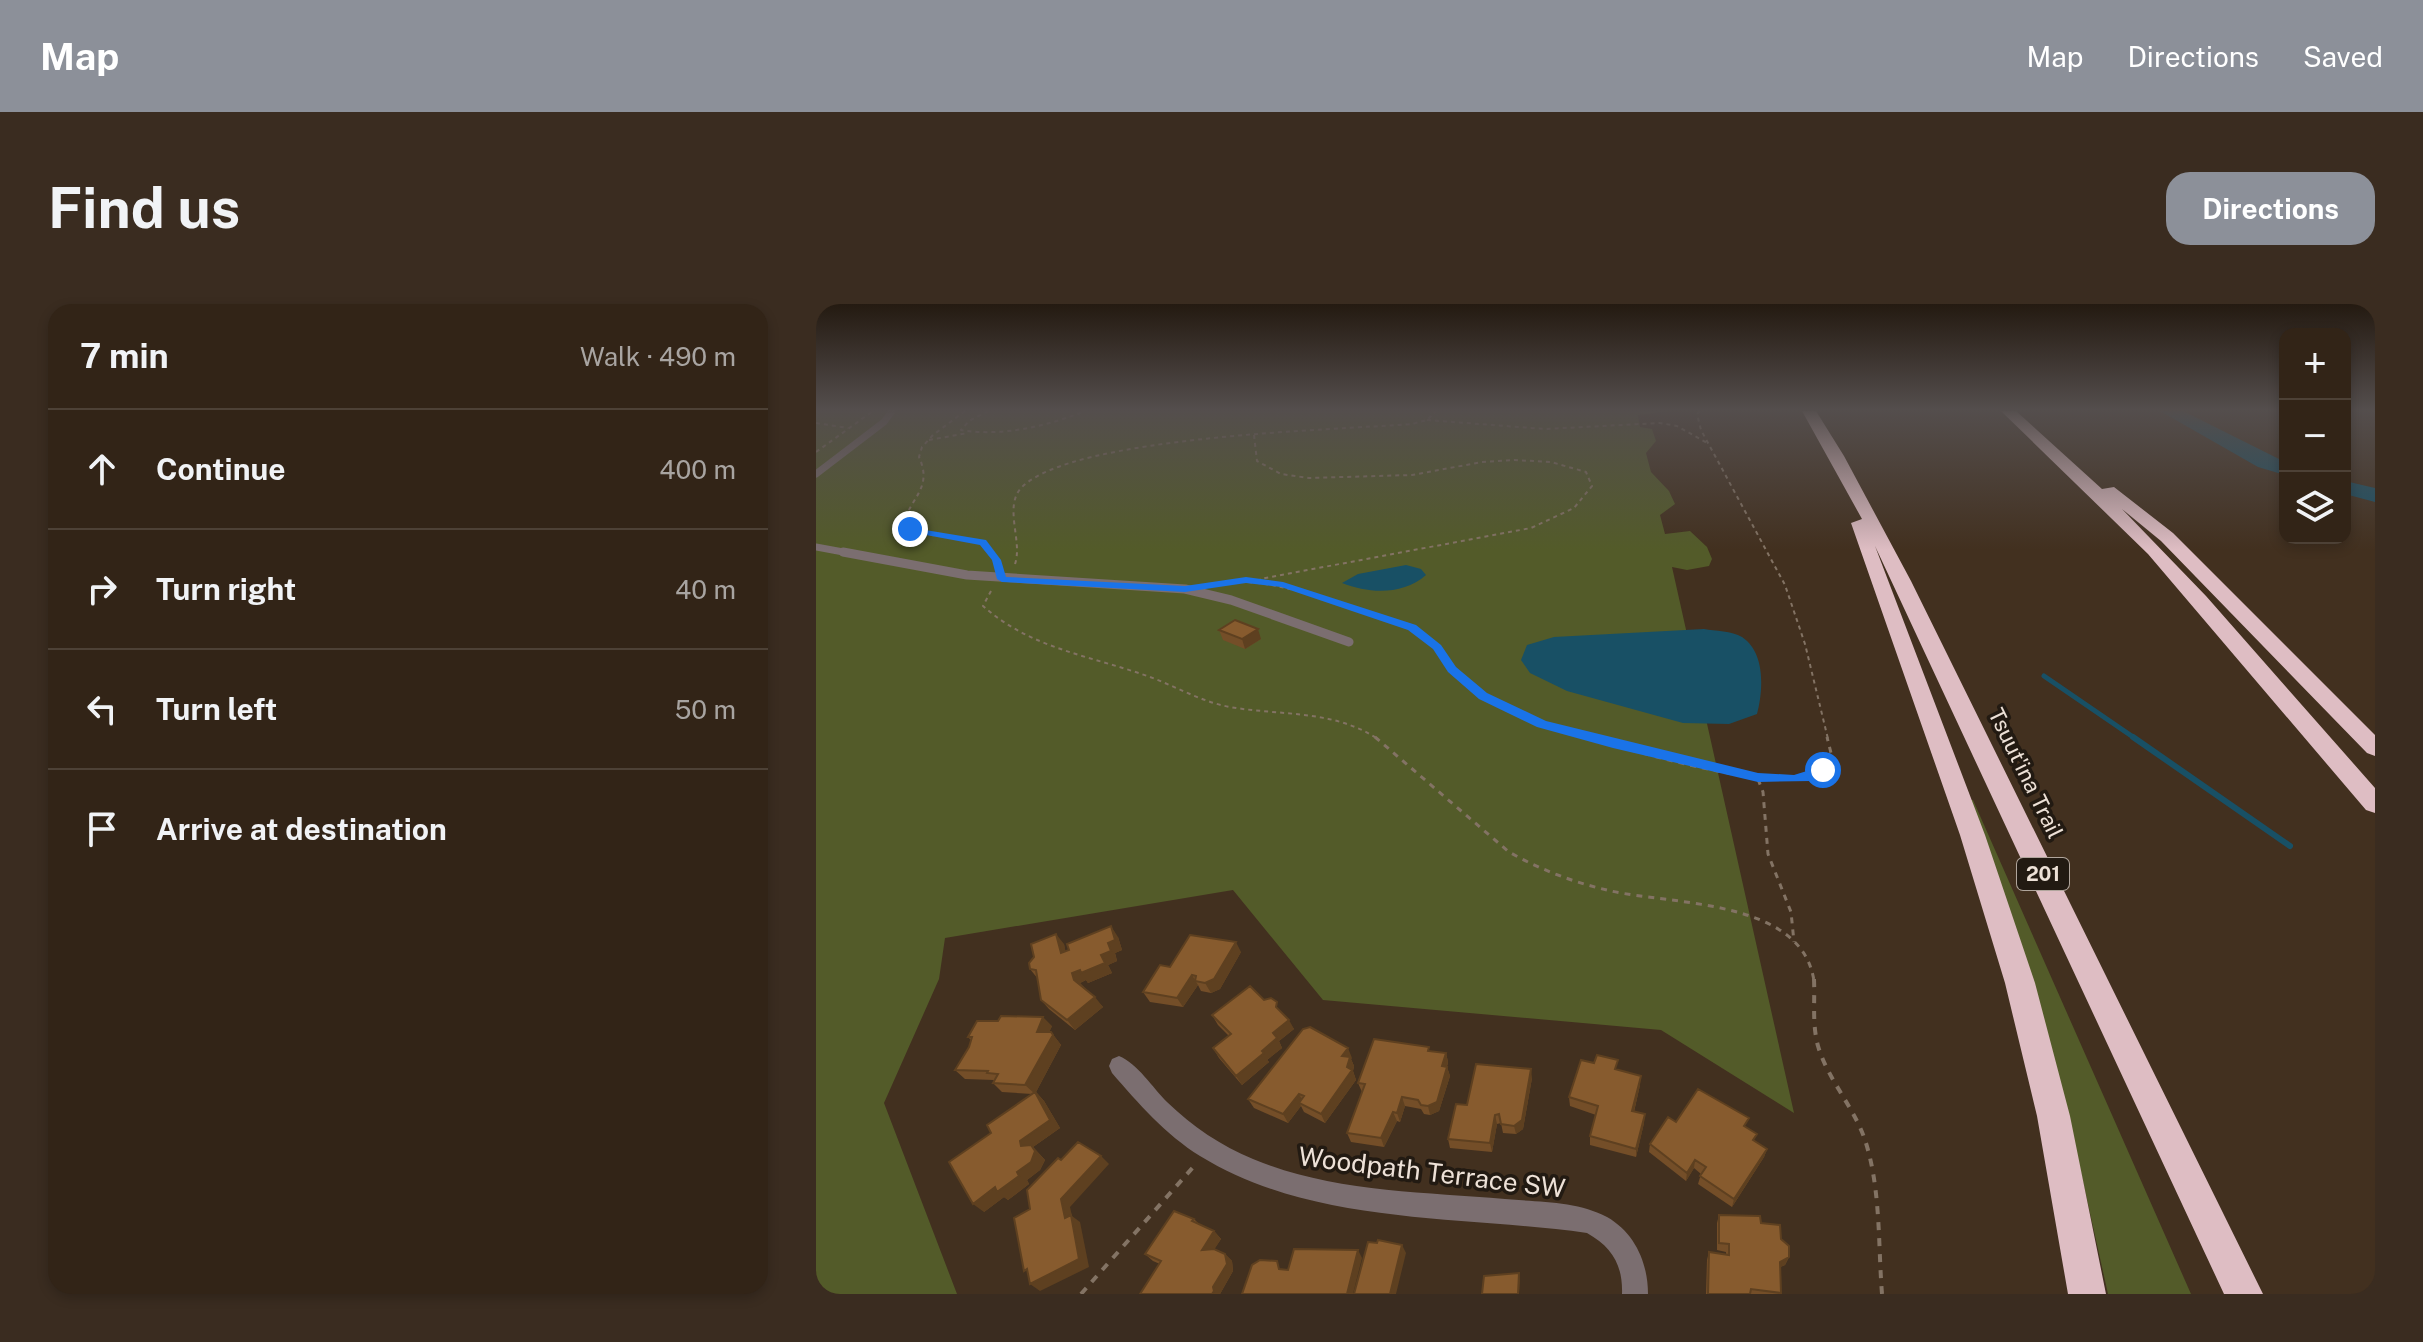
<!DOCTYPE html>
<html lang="en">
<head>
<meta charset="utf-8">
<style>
  body { margin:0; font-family:"Public Sans",sans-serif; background:#3a2c20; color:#f1f3f6 }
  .controls { position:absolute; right:24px; top:24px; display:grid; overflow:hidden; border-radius:16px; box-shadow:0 4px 12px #0003 }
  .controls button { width:72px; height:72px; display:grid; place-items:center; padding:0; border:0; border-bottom:2px solid #4d4136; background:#322417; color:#f1f3f6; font:40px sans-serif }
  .stop { position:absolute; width:24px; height:24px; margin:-18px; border:6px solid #1a73e8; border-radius:50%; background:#fff }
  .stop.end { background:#1a73e8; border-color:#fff; box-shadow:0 2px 8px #0008 }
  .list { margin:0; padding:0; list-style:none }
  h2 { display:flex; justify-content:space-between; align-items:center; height:104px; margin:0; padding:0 32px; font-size:34px }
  h2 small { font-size:26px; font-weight:400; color:#a8a4a1 }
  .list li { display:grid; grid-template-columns:52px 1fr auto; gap:24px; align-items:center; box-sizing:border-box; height:120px; padding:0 32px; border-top:2px solid #4d4136 }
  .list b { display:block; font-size:30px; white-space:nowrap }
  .list em { font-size:26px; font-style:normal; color:#a8a4a1 }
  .icon { flex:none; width:44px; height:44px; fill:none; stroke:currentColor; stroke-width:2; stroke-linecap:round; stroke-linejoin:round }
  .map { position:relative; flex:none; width:1559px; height:990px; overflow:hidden; border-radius:24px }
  header { display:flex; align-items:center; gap:48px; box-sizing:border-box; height:112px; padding:0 40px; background:#8c9099; color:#fff }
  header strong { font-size:38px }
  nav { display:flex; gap:44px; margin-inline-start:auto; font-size:28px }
  .intro { display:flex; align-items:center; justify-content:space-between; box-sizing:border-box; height:192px; padding:0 48px }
  h1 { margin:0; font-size:56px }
  .button { padding:20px 36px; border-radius:24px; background:#8c9099; color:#fff; font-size:28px; font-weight:700 }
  main { display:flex; gap:48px; padding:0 48px }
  aside { flex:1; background:#322417; border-radius:24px; box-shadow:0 4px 12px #0003 }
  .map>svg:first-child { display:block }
  .green { fill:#535b29 }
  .water { fill:#185065 }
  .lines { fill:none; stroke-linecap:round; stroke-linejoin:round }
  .stream-far1 { stroke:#185065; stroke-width:5 }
  .stream { stroke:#185065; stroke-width:6 }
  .river { fill:#185065; fill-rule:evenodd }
  .path-far2 { stroke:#837364; stroke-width:2; stroke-dasharray:4 4; stroke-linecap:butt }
  .path-far1 { stroke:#837364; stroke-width:3; stroke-dasharray:6 6; stroke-linecap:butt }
  .path { stroke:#837364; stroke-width:4; stroke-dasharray:8 8; stroke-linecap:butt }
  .lane-far1 { stroke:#7b6e70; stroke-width:7 }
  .lane { stroke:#7b6e70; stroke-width:9 }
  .street { fill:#7b6e70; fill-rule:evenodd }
  .highway { fill:#debdc3; fill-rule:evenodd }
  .wall { fill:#744e28 }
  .shaded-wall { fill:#5e4020 }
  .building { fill:#875b2e; stroke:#5e4020; stroke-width:2 }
  .route { fill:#1a73e8 }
  .labels { text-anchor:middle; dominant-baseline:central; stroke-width:7; stroke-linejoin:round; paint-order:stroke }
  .shield { fill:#221a12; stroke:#b0a59c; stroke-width:2 }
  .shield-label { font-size:20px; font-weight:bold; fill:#ede1d7 }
  .street-label { font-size:22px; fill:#ede1d7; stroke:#221a12 }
  .near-street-label { font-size:26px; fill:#ede1d7; stroke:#221a12 }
</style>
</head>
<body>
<header>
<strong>Map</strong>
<nav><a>Map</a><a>Directions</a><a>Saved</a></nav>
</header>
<div class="intro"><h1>Find us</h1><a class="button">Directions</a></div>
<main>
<aside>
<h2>7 min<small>Walk · 490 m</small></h2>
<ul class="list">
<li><svg class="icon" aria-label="ahead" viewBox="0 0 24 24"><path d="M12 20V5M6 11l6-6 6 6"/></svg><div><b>Continue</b></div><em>400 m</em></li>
<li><svg class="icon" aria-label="right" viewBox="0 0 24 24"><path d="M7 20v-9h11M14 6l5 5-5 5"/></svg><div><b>Turn right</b></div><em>40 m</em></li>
<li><svg class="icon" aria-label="left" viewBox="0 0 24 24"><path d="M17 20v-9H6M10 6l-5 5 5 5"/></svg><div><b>Turn left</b></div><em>50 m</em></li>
<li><svg class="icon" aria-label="arrive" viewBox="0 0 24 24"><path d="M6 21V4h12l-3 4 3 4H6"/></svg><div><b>Arrive at destination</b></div></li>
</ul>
</aside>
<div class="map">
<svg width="1559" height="990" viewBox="0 0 1559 990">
  <rect width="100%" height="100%" fill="#42301f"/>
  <path class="green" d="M0,107H853L822,111L824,123L836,125L840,137L830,149L835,168L853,187L859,200L844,211L849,230L874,227L891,243L896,255L893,262L871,266L856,263L978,809L845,726L507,696L417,586L129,634L123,675L68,799L141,990H0Z
    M1154,496H1157L1375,990H1292L1264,864Z"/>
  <path class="water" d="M590,261L605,265L610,271C587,291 554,290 526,279L542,270Z
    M888,325C899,327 916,327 926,333C950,349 947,387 941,410L913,420L867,419L751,387L714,369L705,356L711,341L738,333Z"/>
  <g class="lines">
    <path class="stream-far1" d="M1228,372L1320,435"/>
    <path class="stream" d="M1317,433L1474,542"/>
    <path class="river" d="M1344,107H1367L1469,158V171L1442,163Z
      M1529,177L1559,184V198L1529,190Z"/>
    <path class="path-far2" d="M149,107L117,131L106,143L103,153C117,184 95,193 87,220L109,230L167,238L181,260
      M172,107L153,117L145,126C186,133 231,122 269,107
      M884,107L881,110L885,126L969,281L989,340L1012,435
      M611,116L729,125L844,119L861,122L893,140
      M0,119L32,124
      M438,131L441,157L465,170L493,174L596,171L666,158L698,156L735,158L770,168L776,182L758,204L715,224L444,275
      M113,136L152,129
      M0,148L57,107
      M199,260C207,237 187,202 206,183C258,132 517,126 596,120L611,116L620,107
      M408,278C458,275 499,293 546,307C565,313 586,316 603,328C624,342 636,365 654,382C687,413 736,423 777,435
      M175,287L167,302C215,345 276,352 334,373C361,383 386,398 414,403C465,412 516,405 562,435"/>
    <path class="path-far1" d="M559,433L693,548C725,566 759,579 795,587C857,601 986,595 998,677
      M770,433C822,448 944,485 994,473C1004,471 1010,461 1016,453L1011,433
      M942,475L947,488L952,550L975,608L978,638"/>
    <path class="path" d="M998,675C999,698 996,720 1002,742C1012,776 1038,803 1049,836C1065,885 1062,940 1066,990
      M265,990L379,861"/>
    <path class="lane-far1" d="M0,170L68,118L76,107
      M0,243L38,250"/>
    <path class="lane" d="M27,248L151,271L369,285L415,296L533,338"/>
    <path class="street" d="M303,752C321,759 337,784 351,798C376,822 405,842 437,855C515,888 606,888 689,895C722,898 762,897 791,913C819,929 832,959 832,990H806C807,961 796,943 771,929C643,911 498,922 384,852C350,831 322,799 296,769L293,762L296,755Z"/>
    <path class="highway" d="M986,107H1000L1028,152L1095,277L1447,990H1408L1059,242L1169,531L1219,679L1254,812L1290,990H1252L1221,812L1189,679L1144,531L1035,219L1046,215Z
      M1185,107H1200L1286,185L1298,183L1357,229L1559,431V452L1551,449L1345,237L1306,205L1390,292L1559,484V509L1550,506L1332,250Z"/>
  </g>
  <path class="wall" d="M403,326L445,335L429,345L407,336Z
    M302,633L306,646L299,649L301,657L292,661L296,669L272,679L270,676L264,679L287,703L259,726L233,705L225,696L222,675L214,665L248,640L249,647Z
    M425,648L404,685L395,689L385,687L382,681L367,703L334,698L327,688L354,663Z
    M448,696L465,708L478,725L463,737L466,744L451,756L453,758L426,781L403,754L397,744L413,732L402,721L396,711Z
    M236,722L233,728H235L245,741L220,788L228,797L244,824L217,843L229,856L224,866L211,876L213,880L192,896L188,893L168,908L175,829L216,790L186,788L177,779L178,776L149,775L139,766L153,743L155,736L152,733Z
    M614,747L630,749L632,758L631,763L634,772L623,807L614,811L608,810L605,805L589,802L584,818L581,817L568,843L535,838L531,829L546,788L542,779Z
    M536,754L535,755L538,762L537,767L540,776L509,819L488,808L485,802L472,819L438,804L432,795Z
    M802,766L824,781L818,808L828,819L820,853L774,841V832L780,811L754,802L753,793Z
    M716,774L707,825L700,830L687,829L685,819L681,820L676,848L634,844L632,835L651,801Z
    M860,818L930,823L939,837L951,845L948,853L916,903L882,880L885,870L878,864L870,877L833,848L834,840Z
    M903,911L945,919L965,935L973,953L969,961L964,963L965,990H890L891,956L893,948L910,951V948L901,946V919Z
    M378,915L383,920L398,927L405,935L398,945L409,950L416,957L417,967L404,990H324L344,960L337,957L329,950Z"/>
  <path class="shaded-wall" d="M442,325L445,335L429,345L426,335Z
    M295,622L302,633L306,646L299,649L301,657L292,661L296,669L272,679L270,676L264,679L265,686L258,676L256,669L292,639Z
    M240,630L248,640L252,659L245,649Z
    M420,638L425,648L404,685L395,689L389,679Z
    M376,671L382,681L367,703L361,694Z
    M279,693L287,703L259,726L251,716Z
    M227,713L236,722L229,738L221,728Z
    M473,716L478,725L463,737L466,744L451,756L453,758L426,781L420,772L457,729Z
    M235,728L245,741L220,788L228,797L244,824L217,843L229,856L224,866L211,876L213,880L192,896L188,893L168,908L157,900L201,868L205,842L204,837L219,790L209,781Z
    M532,744L536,754L535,755L538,762L537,767L540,776L509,819L505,810L526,752Z
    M630,749L632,758L628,771L626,762Z
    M631,763L634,772L623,807L614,811L612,802Z
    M715,765L716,774L707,825L700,830L698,822Z
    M825,772L824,781L816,816V807Z
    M483,790L488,799H483L485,802L472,819L467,810Z
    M586,793L589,802L584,818L581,809Z
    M577,808L581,817L568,843L565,834Z
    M829,810L828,819L820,853V845Z
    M679,811L681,820L676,848L674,839Z
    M951,845L948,853L916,903L918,895Z
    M285,852L293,860L254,903L256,912L264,918L273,963L224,987L214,980L249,914L245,895Z
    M879,856L878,864L870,877L871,869Z
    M398,927L405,935L393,954L386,946Z
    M586,941L590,949L580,990H574Z
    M542,946L546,954L537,990H531Z
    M409,950L416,957L417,967L404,990H396L397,983Z
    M973,953L969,961L961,965L964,958Z
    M703,969L704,976L703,990H702Z"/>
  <path class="building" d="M419,316L442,325L426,335L403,326Z
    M295,622L299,636L292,639L295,647L285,651L289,659L265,669L264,666L256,669L258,676L279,693L251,716L225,696L220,666L214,665L213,659L218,653L215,640L240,630L245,649L253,646L251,640Z
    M374,631L420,638L398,675L389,679L379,677L380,672L376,671L361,694L327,688L344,661L354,663Z
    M434,682L448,696L455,694L461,698L460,703L473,716L457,729L461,734L446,747L448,749L420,772L397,744L415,730L396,711Z
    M185,712L227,713L221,728H235L237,731L209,781L177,779L182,770L171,769L172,767L139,766L153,743L156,733H152L161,717H182Z
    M494,723L532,744L526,752L534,753L531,763L536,766L505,810L483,799L488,792L483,790L467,810L432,795L487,725Z
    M558,735L613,743L612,747L630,749L626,762L631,763L621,798L612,802L605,801L602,796L586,793L581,809L577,808L565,834L531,829L549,780L542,779Z
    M781,751L802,756L799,765L825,772L816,807L829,810L820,845L774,832L782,802L753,793L765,756L778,759Z
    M660,760L715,765L706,816L698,822L685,820L683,810L679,811L674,839L632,835L640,800L651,801Z
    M882,785L933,814L928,822L941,830L937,836L951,845L918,895L884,872L890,863L879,856L871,869L834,840L852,813L860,818Z
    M219,788L234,816L204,837L205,842L215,841L219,847L215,858L201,868L203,872L181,888L179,883L157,900L133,858L175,829L171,821Z
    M262,838L285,852L245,895L249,914L255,911L263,955L214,980L211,965L208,967L198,914L214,905L211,886L242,854L245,856Z
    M358,907L378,915L376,917L398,927L386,946L398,945L409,950L411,960L397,983L398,987L396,990H324L345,957L329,950Z
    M903,911L944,912L945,919L964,921L965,935L973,942V953L964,958L965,989L935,985L934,990H892L893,948L913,951V940L903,939Z
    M562,936L586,941L574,990H538L552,938L561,939Z
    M478,945L542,946L531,990H426L436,961L444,956L461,957L463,965L472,966Z
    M703,969L702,990H666L668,972Z"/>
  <linearGradient id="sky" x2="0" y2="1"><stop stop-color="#241a11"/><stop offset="0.43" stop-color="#544e4d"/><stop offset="1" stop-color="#544e4d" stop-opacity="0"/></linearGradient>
  <rect width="1559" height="246" fill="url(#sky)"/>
  <path class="route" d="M91,223L170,236L185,256L190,273L369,282L430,273L467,278L600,321L625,341L640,363L671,389L730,417L942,469L978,471L1007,462L1014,466L995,477L942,478L797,444L721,423L663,395L632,368L617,345L592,326L465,283L430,279L369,288L186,278L181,275L176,256L164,241L94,228Z"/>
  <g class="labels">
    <rect class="shield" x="1201" y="554" width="52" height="32" rx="6"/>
    <g class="shield-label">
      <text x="1227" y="570">201</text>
    </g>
    <g class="street-label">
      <text transform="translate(1210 469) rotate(64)">Tsuut'ina Trail</text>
    </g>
    <g class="near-street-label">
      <text transform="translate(616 868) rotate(7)">Woodpath Terrace SW</text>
    </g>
  </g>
</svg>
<div class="controls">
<button>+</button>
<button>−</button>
<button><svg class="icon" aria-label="layers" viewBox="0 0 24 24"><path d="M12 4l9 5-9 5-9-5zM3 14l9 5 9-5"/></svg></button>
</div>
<div class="stop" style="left:1007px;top:466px"></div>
<div class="stop end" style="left:94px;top:225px"></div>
</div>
</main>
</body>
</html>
